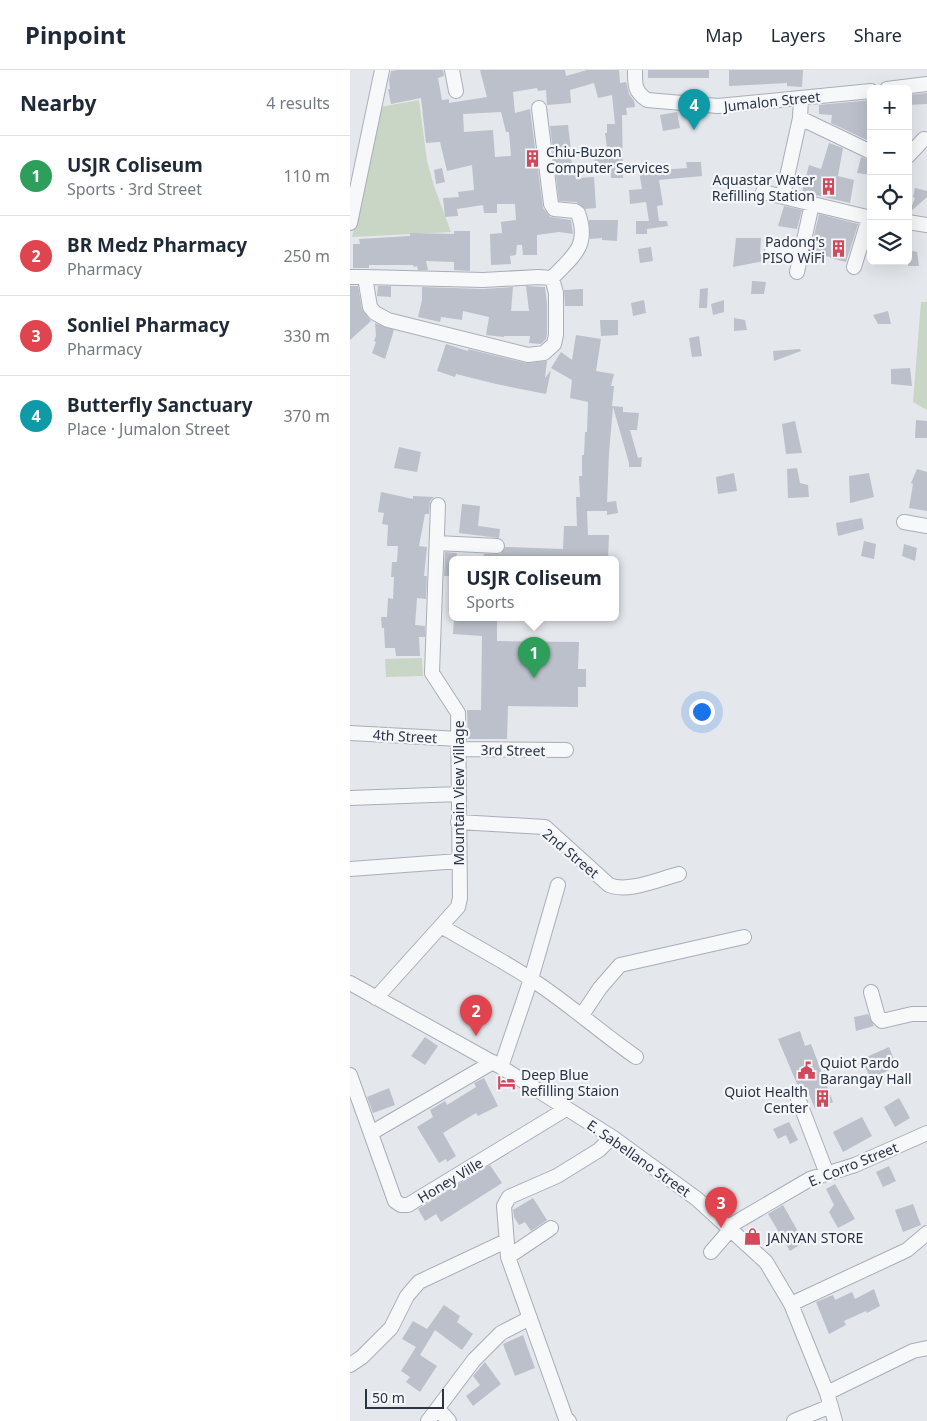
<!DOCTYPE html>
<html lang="en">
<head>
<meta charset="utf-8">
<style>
  body { margin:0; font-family:"Noto Sans",sans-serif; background:#f2f2f3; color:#1f2937 }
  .controls { position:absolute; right:15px; top:15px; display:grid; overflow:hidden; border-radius:8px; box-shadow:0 5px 20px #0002 }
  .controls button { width:45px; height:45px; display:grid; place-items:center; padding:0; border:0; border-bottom:1px solid #e0e1e3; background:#fff; color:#1f2937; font:25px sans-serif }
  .scale { position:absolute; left:15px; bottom:12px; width:79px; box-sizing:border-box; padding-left:5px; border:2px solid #2b3445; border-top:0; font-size:14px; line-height:18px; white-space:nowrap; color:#2b3445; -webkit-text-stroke:4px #f4f6f9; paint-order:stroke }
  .you { position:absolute; left:351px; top:641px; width:18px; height:18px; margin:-12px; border:4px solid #fff; border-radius:50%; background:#1a73e8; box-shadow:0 0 0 8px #1a73e833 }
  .badge { display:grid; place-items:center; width:32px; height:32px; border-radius:50%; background:#111827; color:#fff; font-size:16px; font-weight:700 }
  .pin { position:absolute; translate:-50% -41px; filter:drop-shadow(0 1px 2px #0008) }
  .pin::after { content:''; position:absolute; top:26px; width:18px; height:15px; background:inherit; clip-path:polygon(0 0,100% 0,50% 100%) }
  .popup { position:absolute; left:99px; top:486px; width:170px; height:65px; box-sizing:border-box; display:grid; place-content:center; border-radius:8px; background:#fff; filter:drop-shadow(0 1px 4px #0005); font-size:16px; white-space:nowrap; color:#747a83 }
  .popup b { font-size:19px; color:#1f2937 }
  .popup::after { content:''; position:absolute; left:50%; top:100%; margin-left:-10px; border:10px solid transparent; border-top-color:#fff }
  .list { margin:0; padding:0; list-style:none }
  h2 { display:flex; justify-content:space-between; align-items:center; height:65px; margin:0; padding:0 20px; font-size:21px }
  h2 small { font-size:16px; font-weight:400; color:#747a83 }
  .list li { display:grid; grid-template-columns:32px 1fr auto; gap:15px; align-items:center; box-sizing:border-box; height:80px; padding:0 20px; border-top:1px solid #e0e1e3 }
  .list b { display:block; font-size:19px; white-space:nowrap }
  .list p { margin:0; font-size:16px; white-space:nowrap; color:#747a83 }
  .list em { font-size:16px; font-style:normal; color:#747a83 }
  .icon { flex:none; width:28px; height:28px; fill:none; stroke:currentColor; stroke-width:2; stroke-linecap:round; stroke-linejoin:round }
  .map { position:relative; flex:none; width:577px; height:1351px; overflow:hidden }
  header { display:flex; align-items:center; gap:30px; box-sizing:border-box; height:70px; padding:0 25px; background:#fff; border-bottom:1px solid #e0e1e3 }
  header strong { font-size:24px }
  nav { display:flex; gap:28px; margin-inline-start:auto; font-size:18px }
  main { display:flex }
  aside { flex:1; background:#fff }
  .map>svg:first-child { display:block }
  .green { fill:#c9d6c5 }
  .building { fill:#bbc0ca; fill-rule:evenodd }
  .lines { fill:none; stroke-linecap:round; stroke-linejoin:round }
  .minor-casing { stroke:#a9aeb7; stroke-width:16 }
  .minor { stroke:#f7f8fa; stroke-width:14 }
  .labels { text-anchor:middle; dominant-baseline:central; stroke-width:4.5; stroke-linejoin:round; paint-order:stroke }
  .street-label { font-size:14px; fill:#2b3445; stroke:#f4f6f9 }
  .poi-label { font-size:14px; fill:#2b3445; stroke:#f4f6f9; text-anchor:start }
</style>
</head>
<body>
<header>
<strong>Pinpoint</strong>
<nav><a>Map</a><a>Layers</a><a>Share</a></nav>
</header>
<main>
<aside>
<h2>Nearby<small>4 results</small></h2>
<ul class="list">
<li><span class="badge" style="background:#2e9e5b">1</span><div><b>USJR Coliseum</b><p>Sports · 3rd Street</p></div><em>110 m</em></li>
<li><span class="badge" style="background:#e0444e">2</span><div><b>BR Medz Pharmacy</b><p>Pharmacy</p></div><em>250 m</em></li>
<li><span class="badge" style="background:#e0444e">3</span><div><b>Sonliel Pharmacy</b><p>Pharmacy</p></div><em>330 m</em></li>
<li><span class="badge" style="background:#0f9aa8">4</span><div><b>Butterfly Sanctuary</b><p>Place · Jumalon Street</p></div><em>370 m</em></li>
</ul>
</aside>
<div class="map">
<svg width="577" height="1351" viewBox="0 0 577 1351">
  <rect width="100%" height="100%" fill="#e4e7ec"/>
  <path class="green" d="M69,30L77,91L84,116L101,162L2,167L14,121L30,37Z
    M571,232H577V340L563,332Z
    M72,588L73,606L36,607L35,589Z"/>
  <path class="building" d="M48,0H93L94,6L88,8L92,30L99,29V33L137,27L130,0H215L216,6L237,0H269L270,13L276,12L279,24L284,31L285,37L276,38L277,45H272L273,108H261L260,98L245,99L244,86L258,85L255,63H257V54H265L262,25L248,28L244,13L220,20L221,33L197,35L196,20L188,21L187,18L163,22L165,43L180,39L193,138L200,147L221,150L223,164L209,162L187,165V185H173L172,175H167L166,185L160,186L161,194L141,195L140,164L152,163L151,152L166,150L165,134H147V143H134L133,135L107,139L108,146L95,147L93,128L109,127L108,122L124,120L122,95L97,101L90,72L76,73L71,28L41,34L38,19H40L39,10L41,1ZM151,42L156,62H159L161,86L145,87L143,60L114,62L113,44Z
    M298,0H359V8H298Z
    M379,0H453L452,17L437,16V13L379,16Z
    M577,23V34L558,35V25Z
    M521,30V72L481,53L482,45L469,44V35Z
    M327,42L330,58L313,61L310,45Z
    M218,55L221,80L222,105L227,104V108L244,107L246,138L235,139L226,132L209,131L200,56Z
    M479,73L493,78L488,106L504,110L500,133L452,122L459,95L471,99Z
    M511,87L521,91V105L507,103Z
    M336,92H351L352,106L309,110L313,135L307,136L309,151H317L318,156L297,159V164H286V151H299L296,132L280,134L279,120L292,119L288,96L297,94L298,101L337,98Z
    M92,98L95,112L86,114L84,100Z
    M565,118L577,121V127L559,143L565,128L563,127Z
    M434,136L452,140L447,159L428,156Z
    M469,144L508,154L496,192L480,188V187L460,183Z
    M239,150H268L267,171L252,170V168L240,169Z
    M104,161H120V201L104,200V192L76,191L78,200H68L67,196L64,197L63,195H19V198H3V174H10L9,169L60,166V163L104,164Z
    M386,168H411L410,184H414L419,190L383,197Z
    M301,177L303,191L290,193L288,179Z
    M558,180L567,182L569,196H558Z
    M402,211L416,212L414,224H401Z
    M0,216H8L12,239L21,251L0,270Z
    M28,216H41V227L27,226Z
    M176,216L195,217L197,234V264L196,269L191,274L179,273L180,266H154V267L136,265L139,247L113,241L112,250L91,247L90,252L68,247L72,230V217L133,219L163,217L161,241H179Z
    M358,218L357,238H349L350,219Z
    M233,219V236H215L214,220Z
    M294,230L296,243L283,246L281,233Z
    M374,230V242L363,245L361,234Z
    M538,241L541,254H528L523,245Z
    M384,248L395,250L397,260L384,261Z
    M250,250H268V265L251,266Z
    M25,253L44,260L35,289L22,283L26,272L24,271L26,266Z
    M226,265L251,269L246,301L264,304L261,316H264L262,336L273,337V342L289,343L287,360H280L288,388L292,387L291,397H279V393L263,337L259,383L257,432L266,431L268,443L257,445V441H237L238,465H259L258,489H133L134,484H151L155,477L213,479L214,456H227L226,427H230L229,406H232V385H234L235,362H237L238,332L220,328L222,310L201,298L211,282L222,290Z
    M349,266L352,286L342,287L339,268Z
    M96,274L118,281V279L176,293L197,291L195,308L201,300L196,324L146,314L106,304L105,307L87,301Z
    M450,279L451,281L424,291L423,281Z
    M560,298L562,316L541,314V299Z
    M566,350L577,351V368H565Z
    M445,351L452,383L436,384L432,354Z
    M49,377L71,382L67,402L44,398Z
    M447,398L450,413L458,415L459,427L438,428L437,399Z
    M567,399L577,402V441L559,438L563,414L561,413Z
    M384,403L387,421L368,424L366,407Z
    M519,403L524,427L500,433L499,406Z
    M31,422L63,429V426L84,427L80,431L79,444H75L69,476L77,477L74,506H77L76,529L67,528L65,555L75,556V567H69L70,586H46L45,578H35L34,558H32L31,547H37L38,528L43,529L44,507H41L42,492H47L48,476H37L38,455L32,454L34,443L28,442Z
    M112,434L130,436L128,456L150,459L149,468L109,463Z
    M512,448L514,459L488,466L486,453Z
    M514,471L526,474L524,489L511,486Z
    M554,474L567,478L565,491L552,486Z
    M95,482L107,483L106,489H103V506H94Z
    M104,547H147V571L229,572L228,599H236V617H228V637L158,636L157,669H118L117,640H131L132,566L103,564Z
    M518,944L524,956L506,961L504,947Z
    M450,961L455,976L461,974L483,1032L465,1039L459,1024L456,1025L452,1017L447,1014L428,969Z
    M75,967L88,976L75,995L61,986Z
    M539,977L547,997L520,1008L512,989Z
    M134,1008L148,1036L128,1046L126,1043L93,1063L106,1086L97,1092L96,1089L89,1093L67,1057L83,1047L80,1040L95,1031L97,1035L126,1017L124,1013Z
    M39,1018L45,1035L23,1043L17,1027Z
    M549,1028L560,1048L545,1057L534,1037Z
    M512,1047L522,1066L493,1082L483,1062Z
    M439,1052L448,1070L440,1074L436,1065L428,1069L423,1059Z
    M140,1095L152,1113L91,1152L86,1144L75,1151L68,1139Z
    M539,1096L546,1111L533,1117L526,1102Z
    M485,1114L505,1149L488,1158L479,1142L484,1135L476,1119Z
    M183,1128L197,1150L181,1161L175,1152L169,1155L164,1147L163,1140Z
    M563,1134L571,1155L553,1162L545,1140Z
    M433,1135L454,1172L440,1181L418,1144Z
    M524,1219L530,1236L517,1243L516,1241L494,1251L496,1255L479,1264L466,1232L483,1225L485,1230L502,1222L505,1229Z
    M94,1235L110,1246L107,1252L123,1264L112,1280L85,1260L70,1285L87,1296L70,1322L56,1312L60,1307L51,1301L66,1277L52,1269L63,1251L77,1259Z
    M173,1265L185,1298L165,1306L153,1274Z
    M135,1292L151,1314L123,1336L116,1326L130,1315L123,1306Z"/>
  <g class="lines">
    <defs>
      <path id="minor" d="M102,0L106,21
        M285,0C285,14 284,21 297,30L368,36L521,21
        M537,19L577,14
        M189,38L201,134L204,139L225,141L228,143C240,176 223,186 202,208
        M450,48L521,82
        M558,86L574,69
        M413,122L521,148
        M433,125L450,48L451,29
        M558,152L577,155
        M0,153L32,0
        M422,182L451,185
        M504,197L519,148
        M447,202L462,134
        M0,207H15L133,210L188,207L202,208L206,223V265L204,274L194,283L178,285L38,250L25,243L20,237L15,207
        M554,452L577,456
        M87,473L147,476
        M0,663L109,669
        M109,679L216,680
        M0,728L109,724
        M108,752L195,757L259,815C278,823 309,809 329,804
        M0,799L109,791
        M91,856C121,874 152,890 181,909C218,933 250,962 286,987
        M0,913L151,997L262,1067L347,1129L416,1192L441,1234L477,1323L485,1351
        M521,922L528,947L532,951L562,944H577
        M26,928L108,837L110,828L108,643L82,603L88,435
        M232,945L250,918L270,895L394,867
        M151,997L181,909L208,815
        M0,1005L45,1131L51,1135H58L216,1039
        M446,1023L477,1104
        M21,1063L143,992
        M378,1157L460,1109L505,1095L577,1063
        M361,1182L380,1160
        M158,1187L201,1158
        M441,1234L557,1180L577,1163
        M0,1295L12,1287L41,1258L57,1226L69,1212L156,1171
        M477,1323L563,1281L577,1278
        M88,1339L99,1351
        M78,1351L124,1290L151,1263L180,1248
        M219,1351L216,1349L158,1187L154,1136L159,1127L207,1106L249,1080L262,1067
        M444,1351L481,1336"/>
    </defs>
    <use href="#minor" class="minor-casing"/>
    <use href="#minor" class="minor"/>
  </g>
  <defs>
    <symbol id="building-bare" viewBox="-9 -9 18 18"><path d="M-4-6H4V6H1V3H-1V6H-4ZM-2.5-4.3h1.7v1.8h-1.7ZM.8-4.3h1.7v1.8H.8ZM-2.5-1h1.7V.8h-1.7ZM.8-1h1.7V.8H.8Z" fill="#d1495b" stroke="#f4f6f9" stroke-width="2.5" paint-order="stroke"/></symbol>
    <symbol id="civic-bare" viewBox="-9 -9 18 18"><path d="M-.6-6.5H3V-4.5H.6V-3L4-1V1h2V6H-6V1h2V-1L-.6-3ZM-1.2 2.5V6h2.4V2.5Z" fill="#d1495b" stroke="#f4f6f9" stroke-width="2.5" paint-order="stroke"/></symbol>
    <symbol id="hotel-bare" viewBox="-9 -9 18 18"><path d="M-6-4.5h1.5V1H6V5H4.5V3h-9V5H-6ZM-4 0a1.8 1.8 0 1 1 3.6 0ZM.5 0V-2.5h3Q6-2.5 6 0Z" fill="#d1495b" stroke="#f4f6f9" stroke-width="2.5" paint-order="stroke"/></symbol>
    <symbol id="shop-bare" viewBox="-9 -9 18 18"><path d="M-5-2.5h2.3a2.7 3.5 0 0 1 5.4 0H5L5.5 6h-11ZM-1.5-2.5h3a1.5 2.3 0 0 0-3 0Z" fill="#d1495b" stroke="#f4f6f9" stroke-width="2.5" paint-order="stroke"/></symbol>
  </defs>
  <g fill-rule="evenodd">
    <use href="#building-bare" x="170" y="76" width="25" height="25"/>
    <use href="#building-bare" x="466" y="104" width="25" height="25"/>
    <use href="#building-bare" x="476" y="166" width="25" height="25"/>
    <use href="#civic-bare" x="444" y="988" width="25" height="25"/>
    <use href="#hotel-bare" x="144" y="1000" width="25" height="25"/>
    <use href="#building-bare" x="460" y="1016" width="25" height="25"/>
    <use href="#shop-bare" x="390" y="1154" width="25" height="25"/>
  </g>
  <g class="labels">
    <g class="street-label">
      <text transform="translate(422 31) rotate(-6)">Jumalon Street</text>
      <text transform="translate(55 666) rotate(3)">4th Street</text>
      <text transform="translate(163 680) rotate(1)">3rd Street</text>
      <text transform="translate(108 723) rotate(-90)">Mountain View Village</text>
      <text transform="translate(221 783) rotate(40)">2nd Street</text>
      <text transform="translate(289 1088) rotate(35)">E. Sabellano Street</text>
      <text transform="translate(503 1094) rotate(-22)">E. Corro Street</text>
      <text transform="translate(100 1110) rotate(-31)">Honey Ville</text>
    </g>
    <g class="poi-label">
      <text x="196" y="81">Chiu-Buzon<tspan x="196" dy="16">Computer Services</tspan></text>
      <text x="465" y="109" text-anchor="end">Aquastar Water<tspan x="465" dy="16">Refilling Station</tspan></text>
      <text x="475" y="171" text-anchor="end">Padong's<tspan x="475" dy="16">PISO WiFi</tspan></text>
      <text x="470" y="992">Quiot Pardo<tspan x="470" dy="16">Barangay Hall</tspan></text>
      <text x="171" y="1004">Deep Blue<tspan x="171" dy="16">Refilling Staion</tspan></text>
      <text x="458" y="1021" text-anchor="end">Quiot Health<tspan x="458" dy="16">Center</tspan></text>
      <text x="417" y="1167">JANYAN STORE</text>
    </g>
  </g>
</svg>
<div class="controls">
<button>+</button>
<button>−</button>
<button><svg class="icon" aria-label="locate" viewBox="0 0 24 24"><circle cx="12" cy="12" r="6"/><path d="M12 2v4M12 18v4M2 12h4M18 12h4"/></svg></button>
<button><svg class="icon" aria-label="layers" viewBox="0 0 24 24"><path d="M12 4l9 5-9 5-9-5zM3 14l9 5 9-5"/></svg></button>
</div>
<div class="scale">50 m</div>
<div class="you"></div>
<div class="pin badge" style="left:184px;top:608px;background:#2e9e5b">1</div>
<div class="popup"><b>USJR Coliseum</b>Sports</div>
<div class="pin badge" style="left:126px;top:966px;background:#e0444e">2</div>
<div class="pin badge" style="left:371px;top:1158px;background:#e0444e">3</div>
<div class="pin badge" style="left:344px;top:60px;background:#0f9aa8">4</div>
</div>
</main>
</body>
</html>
